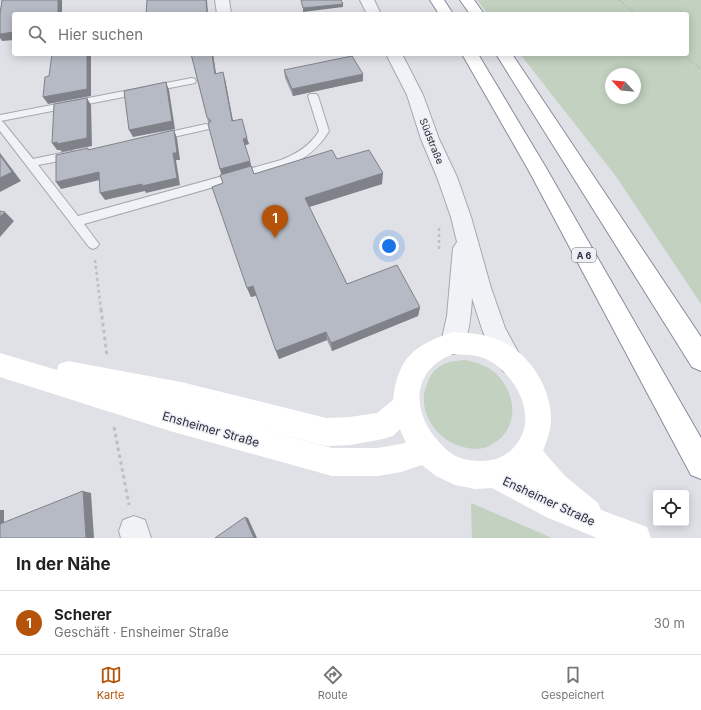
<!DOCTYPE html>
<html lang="de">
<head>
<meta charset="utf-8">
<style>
  body { margin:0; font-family:Inter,sans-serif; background:#f2f2f2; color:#222 }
  .controls { position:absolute; right:12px; bottom:12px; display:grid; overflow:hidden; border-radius:4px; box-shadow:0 2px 10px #0003 }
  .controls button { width:36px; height:36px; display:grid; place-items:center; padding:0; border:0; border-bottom:1px solid #e0e0e0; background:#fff; color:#222; font:20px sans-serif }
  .compass { position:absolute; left:605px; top:68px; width:36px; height:36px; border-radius:50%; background:#fff; box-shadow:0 2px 10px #0003; rotate:296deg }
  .you { position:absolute; left:389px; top:246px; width:14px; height:14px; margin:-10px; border:3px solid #fff; border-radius:50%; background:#1a73e8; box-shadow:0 0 0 6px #1a73e833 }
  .badge { display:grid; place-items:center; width:26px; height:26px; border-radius:50%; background:#b45309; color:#fff; font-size:13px; font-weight:700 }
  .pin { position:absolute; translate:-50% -33px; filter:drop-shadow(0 1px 2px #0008) }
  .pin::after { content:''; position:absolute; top:21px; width:14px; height:12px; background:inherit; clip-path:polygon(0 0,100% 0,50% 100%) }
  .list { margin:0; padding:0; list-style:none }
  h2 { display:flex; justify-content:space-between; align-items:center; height:52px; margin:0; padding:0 16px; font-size:17px }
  h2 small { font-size:13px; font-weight:400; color:#767676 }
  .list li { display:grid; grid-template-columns:26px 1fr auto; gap:12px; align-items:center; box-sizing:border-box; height:64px; padding:0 16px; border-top:1px solid #e0e0e0 }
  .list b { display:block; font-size:15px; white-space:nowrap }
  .list p { margin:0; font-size:13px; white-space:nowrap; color:#767676 }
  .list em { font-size:13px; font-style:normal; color:#767676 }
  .icon { flex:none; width:22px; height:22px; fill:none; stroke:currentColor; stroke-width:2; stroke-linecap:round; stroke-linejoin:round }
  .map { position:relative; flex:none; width:701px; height:538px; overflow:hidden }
  .search { position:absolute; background:#fff; box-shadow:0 2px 10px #0003; left:12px; right:12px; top:12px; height:44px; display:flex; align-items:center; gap:10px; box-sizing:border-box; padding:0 14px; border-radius:4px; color:#767676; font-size:15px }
  .sheet { height:116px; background:#fff }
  nav { display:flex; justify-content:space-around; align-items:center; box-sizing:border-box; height:56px; border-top:1px solid #e0e0e0; background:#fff; font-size:11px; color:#767676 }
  nav a { display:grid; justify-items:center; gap:2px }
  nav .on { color:#b45309 }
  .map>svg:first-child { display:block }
  .green { fill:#c2d1c0; fill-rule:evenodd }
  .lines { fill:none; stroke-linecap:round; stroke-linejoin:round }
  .service-casing { stroke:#a5a7b1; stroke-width:2 }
  .minor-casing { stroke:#a5a7b1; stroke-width:2 }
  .tertiary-casing { stroke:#a5a7b1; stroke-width:2 }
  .motorway-casing { stroke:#878d9d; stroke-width:2 }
  .path-far2 { stroke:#bdbfc6; stroke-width:2; stroke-dasharray:2 2; stroke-linecap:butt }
  .path-far1 { stroke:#bdbfc6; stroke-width:2.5; stroke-dasharray:3 3; stroke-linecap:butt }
  .path { stroke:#bdbfc6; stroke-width:3; stroke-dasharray:3.5 3.5; stroke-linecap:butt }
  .service { fill:#f1f2f6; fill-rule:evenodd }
  .minor { fill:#f1f2f6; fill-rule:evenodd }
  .tertiary { fill:#f1f2f6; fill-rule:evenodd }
  .secondary { fill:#fff; fill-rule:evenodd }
  .motorway { fill:#fff; fill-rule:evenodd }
  .wall { fill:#9da0a9 }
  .shaded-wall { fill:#7f8289 }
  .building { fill:#b6bac4; stroke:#7f8289 }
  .labels { text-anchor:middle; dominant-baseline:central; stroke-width:3; stroke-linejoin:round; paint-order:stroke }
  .shield { fill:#eef0f5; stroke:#646875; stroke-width:1 }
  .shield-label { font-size:9px; font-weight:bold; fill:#292d3e }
  .street-label { font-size:10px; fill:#292d3e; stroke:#eef0f5 }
  .near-street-label { font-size:12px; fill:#292d3e; stroke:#eef0f5 }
</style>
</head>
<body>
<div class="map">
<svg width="701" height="538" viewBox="0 0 701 538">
  <rect width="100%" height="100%" fill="#dfe1e7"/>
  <path class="green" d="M477,0H701V304L615,175L520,54H687V14H488ZM611,74H635V98H611Z
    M465,360C475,362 485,365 493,371C516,390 521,426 494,443C486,449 477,450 468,448C439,444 415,412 427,384C429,378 433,371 439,367C447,361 456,361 465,360Z
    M471,503L543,534L552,538H472Z"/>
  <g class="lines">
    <defs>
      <path id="service" d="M192,78L195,79L196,81L195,83L1,121L3,122L33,159L71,151L75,152L76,155L75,158L38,165L78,216L281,160C296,154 310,146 319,131L308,96L310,94H316L318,96L329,131C319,148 306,158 288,166L84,224L99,244L97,247L93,249L89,247L0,131V115Z
        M206,124L209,125L211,127L209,129L160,140L155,137L160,134Z"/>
      <path id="minor" d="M215,0H229L231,14H217Z
        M134,516L145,520L151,538H121L119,531L123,520Z"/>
      <path id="tertiary" d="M360,0H374L381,14H367Z
        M386,54H402L423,95L439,139L457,177L471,217L491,288L505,328L524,363L521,371L512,375L503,371L483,332L472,298C471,316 469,334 462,351L453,354L444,351L441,343L447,316L453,248L457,242L451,217L437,177L421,139L407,95Z"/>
      <path id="motorway" d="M430,0H444L453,14H439Z
        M460,0H474L484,14H470Z
        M462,54H478L545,166L701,438V479L691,475L529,171Z
        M496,54H512L701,337V371L692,367Z"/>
    </defs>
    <use href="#service" class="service-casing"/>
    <use href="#minor" class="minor-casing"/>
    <use href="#tertiary" class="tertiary-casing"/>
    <use href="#motorway" class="motorway-casing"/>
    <path class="path-far2" d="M619,0L636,14
      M683,54L701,69"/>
    <path class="path-far1" d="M439,228V249
      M95,260L101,310"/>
    <path class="path" d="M101,309L107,356
      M114,427L129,505"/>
    <use href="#service" class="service"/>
    <use href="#minor" class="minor"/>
    <use href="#tertiary" class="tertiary"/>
    <path class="secondary" d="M453,332C470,333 486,334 501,341C529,353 551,388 551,418C551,430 547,440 543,451L565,476L598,503L601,510L647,527L651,538H597L546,517L492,488L475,489L455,485L436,476L422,465L401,472L378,476H332L170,431L0,377V353L57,370L59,364L68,361L181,382L326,418L350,417L377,413L393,400C398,356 415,345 453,332ZM453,354C463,355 476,354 486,359C514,372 538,414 518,442C509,455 497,461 482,461C474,461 465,460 458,457C451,454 444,448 439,442C411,412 411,370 453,354ZM224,419L326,446L350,445L383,439L393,436L400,429L406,443L378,448H332Z"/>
    <use href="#motorway" class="motorway"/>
  </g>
  <path class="wall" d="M191,54H213L216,74L225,79L233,121L249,144L245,145L254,174L337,159L382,184L309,207L347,284L420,307L418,316L332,351L327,340L279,359L256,296L251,297L247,288L223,183L221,174Z
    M284,70L363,74V81L293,96L285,78Z"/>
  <path class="shaded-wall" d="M58,0H62V14H58Z
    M206,0H207L208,14H207Z
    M343,4V7L303,12V8Z
    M14,32V40L2,41L0,38V34Z
    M87,54H91V96L48,104L43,97Z
    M212,54H213L217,80L215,74Z
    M223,72L225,79L234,127L232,121Z
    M363,74V81L293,96L292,89Z
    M166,82L169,90L175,129L133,137L129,130Z
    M87,98L91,105L92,146L62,152L60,150H57L52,143L57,142Z
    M174,130L177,138L180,160H176L180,185L146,193L145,191L105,200L100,193L173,153Z
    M247,138L249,144L245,145L243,139Z
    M0,153L21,181L0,192Z
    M250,161L251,167L222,175L220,169Z
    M99,172L104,179L61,189L56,182Z
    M383,173L382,184L306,208L305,198Z
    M5,212L14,221L0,237V217Z
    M253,286L257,295L251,297L247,288Z
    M420,307L418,316L332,351L331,343Z
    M326,332L327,340L279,359L276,351Z
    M83,491L91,493L94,538H86Z
    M0,510H4V527H0Z
    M245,517L248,518L257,538H254Z"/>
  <path class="building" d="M2,0H58V14H14V32L0,34V14Z
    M147,0H206L207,14H146Z
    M301,0H341L343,4L303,8Z
    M52,54H87V89L43,97L45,77L49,76Z
    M191,54H212L215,74L223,72L232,121L242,119L247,138L243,139L250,161L220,169L208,124L211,121L207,117Z
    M352,56L363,74L292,89L284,70Z
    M166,82L172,121L129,130L124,91Z
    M87,98V138L57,144V142L52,143L54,104Z
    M174,130L177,153H173L177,178L142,186V184L100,193L99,172L56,182V155L88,148V150Z
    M332,150L337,159L369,150L383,173L305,198L347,284L397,265L420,307L331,343L326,332L276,351L253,286L247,288L212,187L223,183L220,175L251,166L254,174Z
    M0,155L12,172L0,178Z
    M0,211L5,212L0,217Z
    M83,491L86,538H0V524Z
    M245,517L254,538H215Z"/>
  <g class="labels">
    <rect class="shield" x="572" y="248" width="24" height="14" rx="3"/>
    <g class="shield-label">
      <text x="584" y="255">A 6</text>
    </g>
    <g class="street-label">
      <text transform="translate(432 141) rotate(68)">Südstraße</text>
    </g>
    <g class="near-street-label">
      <text transform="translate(211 429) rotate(16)">Ensheimer Straße</text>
      <text transform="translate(549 501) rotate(25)">Ensheimer Straße</text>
    </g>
  </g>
</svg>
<div class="controls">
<button><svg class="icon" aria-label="locate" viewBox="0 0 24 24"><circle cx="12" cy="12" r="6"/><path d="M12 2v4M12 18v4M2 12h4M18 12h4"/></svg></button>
</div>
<svg class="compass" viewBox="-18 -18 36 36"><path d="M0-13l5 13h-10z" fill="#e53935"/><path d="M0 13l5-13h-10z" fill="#767676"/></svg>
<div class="you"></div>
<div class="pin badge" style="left:275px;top:238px">1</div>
<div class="search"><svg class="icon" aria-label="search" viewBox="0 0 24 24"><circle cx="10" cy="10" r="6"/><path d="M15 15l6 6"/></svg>Hier suchen</div>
</div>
<section class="sheet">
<h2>In der Nähe<small></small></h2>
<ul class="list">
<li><span class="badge">1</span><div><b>Scherer</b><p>Geschäft · Ensheimer Straße</p></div><em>30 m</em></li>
</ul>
</section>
<nav>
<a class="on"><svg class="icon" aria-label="map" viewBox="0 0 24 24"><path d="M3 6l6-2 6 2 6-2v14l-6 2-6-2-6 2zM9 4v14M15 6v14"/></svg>Karte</a>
<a><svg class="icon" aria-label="directions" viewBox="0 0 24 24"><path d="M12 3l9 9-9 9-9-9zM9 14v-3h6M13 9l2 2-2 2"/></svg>Route</a>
<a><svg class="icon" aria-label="saved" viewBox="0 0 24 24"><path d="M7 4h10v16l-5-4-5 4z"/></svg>Gespeichert</a>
</nav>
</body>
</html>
